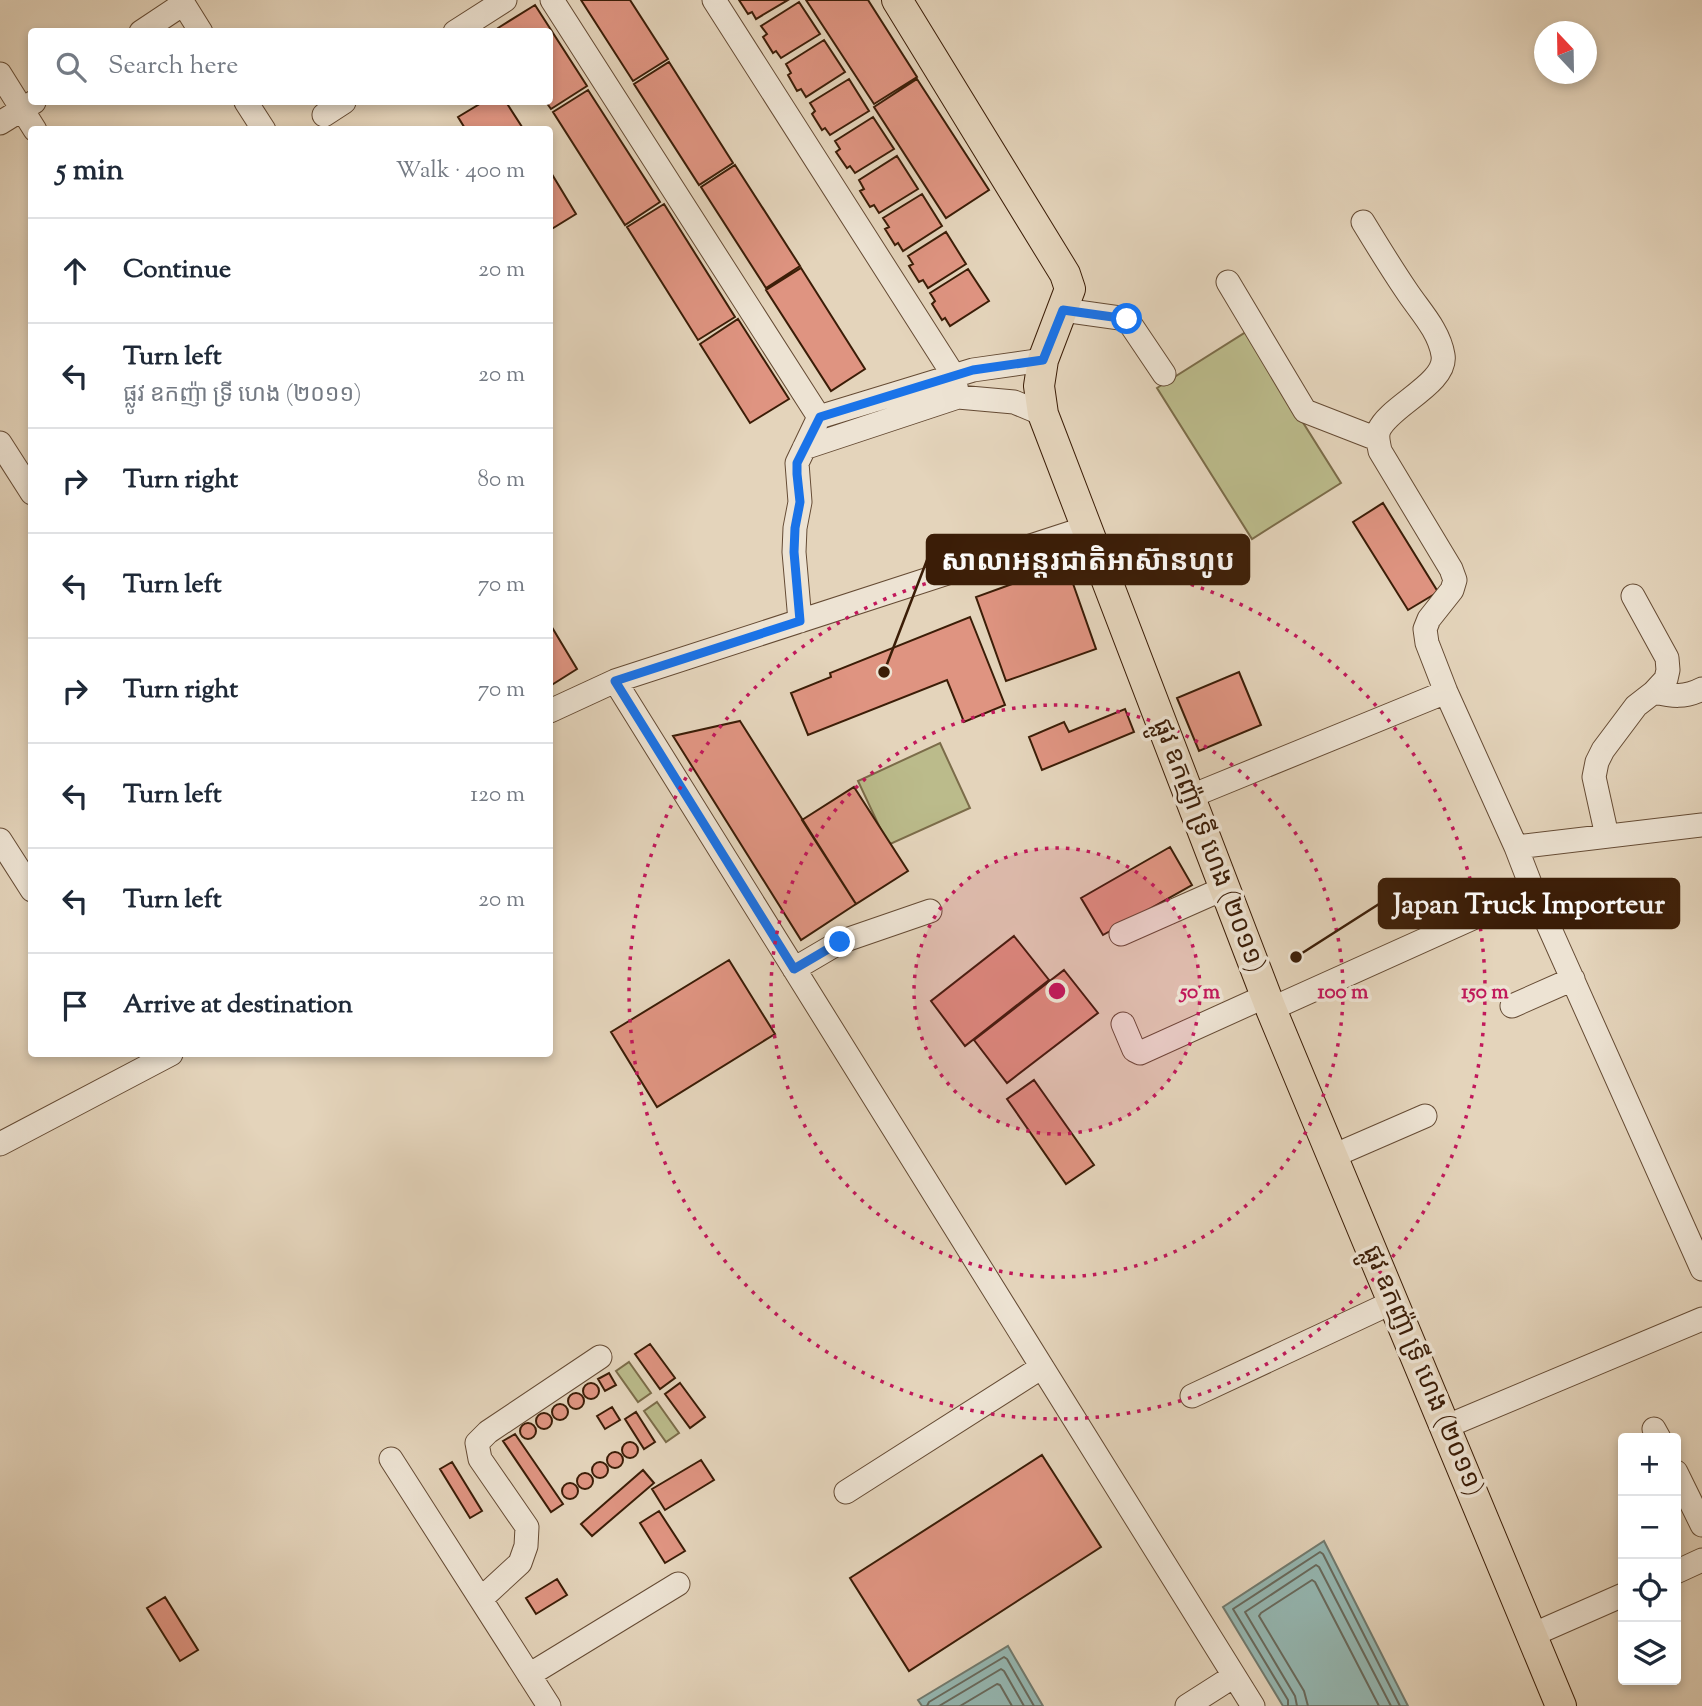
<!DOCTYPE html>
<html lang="en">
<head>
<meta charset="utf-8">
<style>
  body { margin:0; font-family:"Sorts Mill Goudy","Noto Sans Khmer",serif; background:#f2f2f3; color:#1f2937 }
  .controls { position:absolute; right:21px; bottom:21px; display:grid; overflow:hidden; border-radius:7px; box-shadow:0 4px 10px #0003 }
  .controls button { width:63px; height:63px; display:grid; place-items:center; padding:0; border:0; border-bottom:2px solid #e0e1e3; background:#fff; color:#1f2937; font:35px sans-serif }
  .compass { position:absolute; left:1534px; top:21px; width:63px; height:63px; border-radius:50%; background:#fff; box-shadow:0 4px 10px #0003; rotate:338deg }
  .stop { position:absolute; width:21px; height:21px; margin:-16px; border:5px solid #1a73e8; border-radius:50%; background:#fff }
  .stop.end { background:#1a73e8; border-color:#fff; box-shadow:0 2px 7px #0008 }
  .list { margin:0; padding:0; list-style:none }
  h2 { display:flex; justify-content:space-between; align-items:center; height:91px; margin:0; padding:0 28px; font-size:30px }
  h2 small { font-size:23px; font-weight:400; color:#747a83 }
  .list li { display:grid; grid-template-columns:46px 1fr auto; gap:21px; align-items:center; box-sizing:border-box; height:105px; padding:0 28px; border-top:2px solid #e0e1e3 }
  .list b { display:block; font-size:26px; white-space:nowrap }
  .list p { margin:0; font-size:23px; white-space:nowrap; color:#747a83 }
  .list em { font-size:23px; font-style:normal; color:#747a83 }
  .icon { flex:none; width:38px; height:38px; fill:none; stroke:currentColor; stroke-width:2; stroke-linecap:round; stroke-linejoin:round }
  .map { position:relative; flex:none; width:1702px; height:1706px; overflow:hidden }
  .search { position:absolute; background:#fff; box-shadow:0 4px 10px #0003; left:28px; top:28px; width:525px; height:77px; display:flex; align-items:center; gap:18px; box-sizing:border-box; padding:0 24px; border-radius:7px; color:#747a83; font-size:26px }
  .panel { position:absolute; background:#fff; box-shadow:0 4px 10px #0003; left:28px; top:126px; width:525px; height:931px; border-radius:7px }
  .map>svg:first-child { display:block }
  .green { fill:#bbbb8b; stroke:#7b6c49; stroke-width:2 }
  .water { fill:#95b8b3; stroke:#717a6e; stroke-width:2 }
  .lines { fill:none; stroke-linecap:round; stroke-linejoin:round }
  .shore { stroke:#686a5d; stroke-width:2 }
  .building { fill:#df9481; stroke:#3b1d07; stroke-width:2 }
  .minor-casing { stroke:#654b34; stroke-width:25 }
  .major-casing { stroke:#3b1d07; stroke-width:32 }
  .minor { stroke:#ede3d3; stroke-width:23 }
  .major { stroke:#e4d4bb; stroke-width:30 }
  .route { stroke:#1a73e8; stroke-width:9 }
  .ring { fill:none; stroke:#c2185b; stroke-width:3.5; stroke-dasharray:3.5 7 }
  .labels { text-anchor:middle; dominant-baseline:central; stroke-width:7; stroke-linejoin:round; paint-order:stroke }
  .street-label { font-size:26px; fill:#3b1d07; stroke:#ede3d3 }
  .centre { fill:#c2185b; stroke:#ede3d3; stroke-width:3.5 }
  .ring-label { font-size:21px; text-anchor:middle; font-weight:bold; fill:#c2185b; stroke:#ede3d3; stroke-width:7; stroke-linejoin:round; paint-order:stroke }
  .leader { fill:none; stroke:#3b1d07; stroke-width:2.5 }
  .callout-dot { fill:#3b1d07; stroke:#ede3d3; stroke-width:2.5 }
  .callout { fill:#3b1d07; stroke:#3b1d07; stroke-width:2.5 }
  .callout-label { font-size:28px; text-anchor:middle; font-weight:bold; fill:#fff }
</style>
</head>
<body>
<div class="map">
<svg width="1702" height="1706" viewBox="0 0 1702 1706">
  <rect width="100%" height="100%" fill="#e4d4bb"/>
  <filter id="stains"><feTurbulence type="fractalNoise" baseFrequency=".00286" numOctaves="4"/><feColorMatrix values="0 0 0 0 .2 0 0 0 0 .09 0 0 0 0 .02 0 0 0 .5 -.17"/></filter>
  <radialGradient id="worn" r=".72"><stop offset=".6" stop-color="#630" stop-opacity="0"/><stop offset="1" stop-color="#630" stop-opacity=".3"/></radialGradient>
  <path class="green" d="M1246,332L1341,483L1252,539L1157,388Z
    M940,743L970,808L888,845L858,781Z
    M629,1362L651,1393L638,1402L616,1371Z
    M657,1402L679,1433L666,1442L644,1411Z"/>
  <path class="water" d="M1324,1541L1408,1706H1283L1223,1607Z
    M1008,1646L1043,1706H922L918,1700Z"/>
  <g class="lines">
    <path class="shore" d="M927,1706L929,1702L1004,1657L1007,1659L1034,1706
      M939,1706L1001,1669L1004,1671L1024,1706
      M960,1706L997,1684L1000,1685L1012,1706
      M1288,1706V1700L1233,1609L1320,1552L1323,1554L1400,1706
      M1297,1706L1295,1696L1245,1612L1316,1565L1319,1567L1391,1706
      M1308,1706L1304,1691L1259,1616L1261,1613L1312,1580L1315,1582L1379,1706"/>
  </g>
  <path class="building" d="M581,0H630L668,59L633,81Z
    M739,0H788L756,19L752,12L748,14Z
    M806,0H868L917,77L874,104Z
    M799,2L820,34L781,58L776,51L773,53L763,37L767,34L761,26Z
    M535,5L587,86L551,109L546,102H550V32H500L498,28Z
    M824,40L845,72L806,97L801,89L797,91L788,75L791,73L786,64Z
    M669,62L733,163L699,185L634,84Z
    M849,79L869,111L830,135L825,128L822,130L812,114L815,111L810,103Z
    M917,79L989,190L946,218L874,107Z
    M588,90L660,202L625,225L553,112Z
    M483,102H506L524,130H466L458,117Z
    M873,117L894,149L855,173L850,166L847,168L836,152L840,149L835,141Z
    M897,156L918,189L879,213L874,205L870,207L860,191L864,189L859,180Z
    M735,165L800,266L766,288L701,187Z
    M550,171L576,214L550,230Z
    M922,194L942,226L903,251L898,243L895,245L885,229L889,227L883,218Z
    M664,204L735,317L698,340L627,227Z
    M946,232L966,264L928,288L923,280L919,282L909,266L913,264L908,256Z
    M801,268L865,369L831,391L766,290Z
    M968,269L989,301L950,326L945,318L942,320L932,304L935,301L930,293Z
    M738,319L789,399L750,423L700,344Z
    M1383,503L1438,592L1408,610L1353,522Z
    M1051,570L1071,578L1096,649L1006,681L976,597Z
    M970,617L1005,705L964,722L947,680L808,735L791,693L831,677L830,673Z
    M550,624L577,669L550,686Z
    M1239,672L1261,725L1199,751L1177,698Z
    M1125,709L1134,732L1042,770L1029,737L1064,722L1069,732Z
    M740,721L856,904L801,940L673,736Z
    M854,787L908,871L856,904L802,820Z
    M1170,847L1192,885L1103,935L1081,898Z
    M1014,936L1049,980L965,1046L931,1001Z
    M729,960L775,1034L657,1107L611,1032Z
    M1064,970L1098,1013L1007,1083L974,1040Z
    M1034,1080L1094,1165L1066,1184L1007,1099Z
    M650,1344L675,1378L660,1389L635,1354Z
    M609,1373L616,1385L605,1391L598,1379Z
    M680,1383L705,1417L690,1428L665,1394Z
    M583 1391a8 8 0 1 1 16 0a8 8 0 1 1-16 0Z
    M568 1401a8 8 0 1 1 16 0a8 8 0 1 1-16 0Z
    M552 1412a8 8 0 1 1 16 0a8 8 0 1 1-16 0Z
    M612,1407L620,1420L605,1429L597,1416Z
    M636,1412L655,1442L644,1449L625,1419Z
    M536 1421a8 8 0 1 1 16 0a8 8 0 1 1-16 0Z
    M520 1431a8 8 0 1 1 16 0a8 8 0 1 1-16 0Z
    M515,1434L563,1504L551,1512L503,1441Z
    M622 1450a8 8 0 1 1 16 0a8 8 0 1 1-16 0Z
    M607 1460a8 8 0 1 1 16 0a8 8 0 1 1-16 0Z
    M1042,1455L1101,1547L909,1671L850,1578Z
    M701,1460L714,1480L665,1510L652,1489Z
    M452,1462L482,1511L470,1518L440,1469Z
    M592 1470a8 8 0 1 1 16 0a8 8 0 1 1-16 0Z
    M643,1470L654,1483L592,1536L581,1524Z
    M577 1481a8 8 0 1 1 16 0a8 8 0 1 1-16 0Z
    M562 1491a8 8 0 1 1 16 0a8 8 0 1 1-16 0Z
    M659,1511L685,1551L665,1563L640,1523Z
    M557,1579L567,1595L536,1614L526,1598Z
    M165,1597L198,1650L180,1661L147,1608Z"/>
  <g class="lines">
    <defs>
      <path id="minor" d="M181,0L201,32
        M552,0L819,417
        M714,0L954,376L958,397
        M141,32L183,4
        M455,32L505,0
        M0,74L35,130
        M246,102L264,130
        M324,115L344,102
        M0,123L34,102
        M1363,222C1377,245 1391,268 1406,290C1419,310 1439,330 1443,355C1448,383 1389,406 1379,430C1376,437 1379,444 1380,451L1451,569L1455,580L1452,590L1429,619L1425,629L1427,643L1446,692L1516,847L1533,891L1702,1269
        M1228,282L1305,411L1377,439
        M1063,310L1127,319L1164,374
        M0,443L32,493
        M804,448L958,397L1014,402L1043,414
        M800,621L794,552L795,528L800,502L797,463L819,417L973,370L1043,360
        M615,681L1253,1706
        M1654,692C1672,696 1685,698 1702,689
        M550,711L615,681L1086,528
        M1189,797L1446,692
        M1607,836L1594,777L1597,762L1603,750L1636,706L1654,692L1666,679L1668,670L1667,658L1633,596
        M0,840L32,890
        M1516,847L1702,825
        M1121,934L1225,888
        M794,969L840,942L930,911
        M1512,1006L1573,979
        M1271,1009L1533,891
        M1123,1024L1134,1050L1140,1053L1266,996
        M0,1144L171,1054
        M1333,1156L1425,1116
        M1192,1396L1393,1302
        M1445,1427L1702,1319
        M1654,1429L1659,1438
        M391,1459L549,1706
        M1676,1472L1702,1525
        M846,1492L1042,1367
        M1676,1572L1702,1560
        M481,1599L520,1563L526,1546L527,1527L480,1459L477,1443L488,1432L600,1357
        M1532,1635L1623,1595
        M529,1675L678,1584
        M1187,1706L1234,1676"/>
      <path id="major" d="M897,0L1065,274L1070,289L1043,360L1039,386L1043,414L1271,1009L1561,1706"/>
    </defs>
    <use href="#minor" class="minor-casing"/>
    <use href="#major" class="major-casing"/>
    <use href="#minor" class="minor"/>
    <use href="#major" class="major"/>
  </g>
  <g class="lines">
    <path class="route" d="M840,942L794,969L615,681L800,621L794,552L795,528L800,502L797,474V463L820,417L973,370L1043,360L1063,310L1127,319"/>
  </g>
  <circle cx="1057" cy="991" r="143" fill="#c2185b" fill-opacity=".12"/>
  <g class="ring">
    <circle cx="1057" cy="991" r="143"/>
    <circle cx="1057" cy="991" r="286"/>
    <circle cx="1057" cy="991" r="428"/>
  </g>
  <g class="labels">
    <g class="street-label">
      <text transform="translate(1208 846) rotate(69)">ផ្លូវ ឧកញ៉ា ទ្រី ហេង (២០១១)</text>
      <text transform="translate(1422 1371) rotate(67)">ផ្លូវ ឧកញ៉ា ទ្រី ហេង (២០១១)</text>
    </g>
  </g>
  <circle cx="1057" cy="991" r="10" class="centre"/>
  <g class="ring-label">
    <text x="1200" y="998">50 m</text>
    <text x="1343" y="998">100 m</text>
    <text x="1485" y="998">150 m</text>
  </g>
  <path class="leader" d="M884 672L927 560M1296 957L1379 904"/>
  <g class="callout-dot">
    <circle cx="884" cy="672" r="7"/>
    <circle cx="1296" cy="957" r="7"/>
  </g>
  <g class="callout">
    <rect x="927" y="535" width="322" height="49" rx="7"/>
    <rect x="1379" y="879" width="300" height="49" rx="7"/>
  </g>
  <g class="callout-label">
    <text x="1088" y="570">សាលាអន្ដរជាតិអាស៊ានហូប</text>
    <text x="1529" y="913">Japan Truck Importeur</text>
  </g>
  <rect width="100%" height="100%" filter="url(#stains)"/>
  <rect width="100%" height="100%" fill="url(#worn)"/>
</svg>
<div class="controls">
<button>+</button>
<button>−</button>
<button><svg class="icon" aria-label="locate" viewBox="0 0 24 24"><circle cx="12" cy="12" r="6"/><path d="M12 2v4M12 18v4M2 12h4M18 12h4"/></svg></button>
<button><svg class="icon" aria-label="layers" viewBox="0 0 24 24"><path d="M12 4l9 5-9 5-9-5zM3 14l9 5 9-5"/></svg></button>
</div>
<svg class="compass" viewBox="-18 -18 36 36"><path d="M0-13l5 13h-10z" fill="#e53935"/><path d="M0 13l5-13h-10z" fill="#747a83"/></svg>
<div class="stop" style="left:1127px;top:319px"></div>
<div class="stop end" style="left:840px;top:942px"></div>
<div class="search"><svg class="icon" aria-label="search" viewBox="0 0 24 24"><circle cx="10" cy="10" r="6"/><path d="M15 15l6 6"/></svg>Search here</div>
<section class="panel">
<h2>5 min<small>Walk · 400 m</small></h2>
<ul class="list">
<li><svg class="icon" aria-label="ahead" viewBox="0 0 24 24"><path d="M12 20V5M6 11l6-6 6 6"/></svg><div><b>Continue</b></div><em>20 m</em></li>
<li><svg class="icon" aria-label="left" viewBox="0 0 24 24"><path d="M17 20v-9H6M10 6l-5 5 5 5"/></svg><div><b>Turn left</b><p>ផ្លូវ ឧកញ៉ា ទ្រី ហេង (២០១១)</p></div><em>20 m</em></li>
<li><svg class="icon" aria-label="right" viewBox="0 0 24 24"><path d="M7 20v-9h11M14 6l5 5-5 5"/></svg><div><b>Turn right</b></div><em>80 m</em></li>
<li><svg class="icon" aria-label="left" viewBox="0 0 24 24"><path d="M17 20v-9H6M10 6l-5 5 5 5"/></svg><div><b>Turn left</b></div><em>70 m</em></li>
<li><svg class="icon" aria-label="right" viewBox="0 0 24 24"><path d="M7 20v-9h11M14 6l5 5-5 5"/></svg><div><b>Turn right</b></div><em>70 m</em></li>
<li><svg class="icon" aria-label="left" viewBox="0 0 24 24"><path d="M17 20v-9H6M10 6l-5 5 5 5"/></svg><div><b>Turn left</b></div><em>120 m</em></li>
<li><svg class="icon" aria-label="left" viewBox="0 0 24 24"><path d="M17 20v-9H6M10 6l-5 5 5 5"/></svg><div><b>Turn left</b></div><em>20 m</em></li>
<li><svg class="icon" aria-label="arrive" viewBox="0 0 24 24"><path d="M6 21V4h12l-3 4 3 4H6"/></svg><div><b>Arrive at destination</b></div></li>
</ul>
</section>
</div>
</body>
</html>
